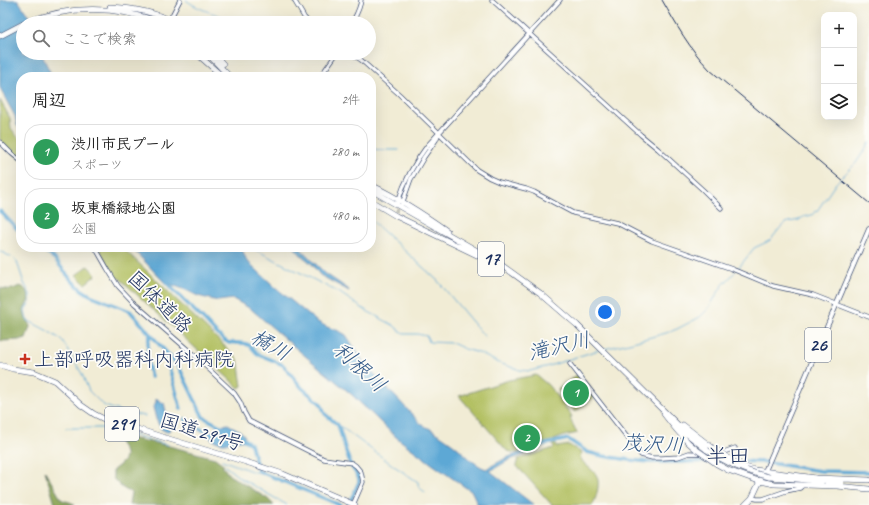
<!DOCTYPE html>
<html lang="ja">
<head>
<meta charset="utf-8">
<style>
  body { margin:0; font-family:Caveat,"Klee One",sans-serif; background:#f6f6f6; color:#222 }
  .controls { position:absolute; right:12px; top:12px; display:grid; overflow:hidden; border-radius:8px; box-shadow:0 4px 16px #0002 }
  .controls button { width:36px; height:36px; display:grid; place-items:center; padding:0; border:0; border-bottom:1px solid #e0e0e0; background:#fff; color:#222; font:20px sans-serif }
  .you { position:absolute; left:605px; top:312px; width:14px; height:14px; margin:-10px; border:3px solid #fff; border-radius:50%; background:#1a73e8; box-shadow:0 0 0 6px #1a73e833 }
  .badge { display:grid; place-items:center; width:26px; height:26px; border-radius:50%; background:#c8321e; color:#fff; font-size:13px; font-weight:700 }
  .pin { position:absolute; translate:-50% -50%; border:2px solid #fff; box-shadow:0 1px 4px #0006 }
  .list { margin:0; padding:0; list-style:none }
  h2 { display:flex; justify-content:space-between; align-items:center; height:52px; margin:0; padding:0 16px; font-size:17px }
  h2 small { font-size:13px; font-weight:400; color:#767676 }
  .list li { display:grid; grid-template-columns:26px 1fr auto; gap:12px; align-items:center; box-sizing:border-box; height:56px; margin:0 8px 8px; padding:0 8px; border:1px solid #e0e0e0; border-radius:16px }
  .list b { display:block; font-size:15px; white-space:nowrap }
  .list p { margin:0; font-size:13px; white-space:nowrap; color:#767676 }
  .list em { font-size:13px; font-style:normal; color:#767676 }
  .icon { flex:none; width:22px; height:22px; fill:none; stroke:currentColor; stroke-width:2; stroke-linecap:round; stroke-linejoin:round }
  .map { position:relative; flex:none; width:869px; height:505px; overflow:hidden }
  .search { position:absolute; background:#fff; box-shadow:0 4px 16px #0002; left:16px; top:16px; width:360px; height:44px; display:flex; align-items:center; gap:10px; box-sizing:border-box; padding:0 14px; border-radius:22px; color:#767676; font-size:15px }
  .panel { position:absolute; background:#fff; box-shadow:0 4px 16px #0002; left:16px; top:72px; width:360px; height:180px; border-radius:16px }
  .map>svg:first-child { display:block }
  .green { fill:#b2c062; stroke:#667860 }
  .forest { fill:#8da658; stroke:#546a5b }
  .water { fill:#5da8d5; stroke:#3c6c9a }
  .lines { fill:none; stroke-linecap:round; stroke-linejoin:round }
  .stream { stroke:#5da8d5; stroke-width:1 }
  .river { stroke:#5da8d5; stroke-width:3.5 }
  .secondary-tunnel { stroke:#c6c6bd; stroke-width:3.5; stroke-dasharray:3.5 2; stroke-linecap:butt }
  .secondary-casing { stroke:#3b4b70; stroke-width:5 }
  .primary-casing { stroke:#3b4b70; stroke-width:5.5 }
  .highway-casing { stroke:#3b4b70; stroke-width:6 }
  .secondary { stroke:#fff; stroke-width:3.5 }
  .primary { stroke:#fff; stroke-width:4 }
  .highway { stroke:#fff; stroke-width:5 }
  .rail { stroke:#1b2f5e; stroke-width:1 }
  .highway-bridge-casing { stroke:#3b4b70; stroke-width:6; stroke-linecap:butt }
  .highway-bridge { stroke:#fff; stroke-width:5 }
  .poi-dot { fill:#c8321e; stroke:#fdfcf7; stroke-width:1.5 }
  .labels { text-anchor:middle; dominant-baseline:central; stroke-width:3.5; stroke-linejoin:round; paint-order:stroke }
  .shield { fill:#fdfcf7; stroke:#5f6c8c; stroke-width:1 }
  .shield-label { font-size:19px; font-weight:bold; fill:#1b2f5e }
  .street-label { font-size:20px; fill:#1b2f5e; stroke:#fdfcf7 }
  .poi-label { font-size:20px; fill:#1b2f5e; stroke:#fdfcf7; text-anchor:start }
  .water-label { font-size:21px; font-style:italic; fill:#325988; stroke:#fdfcf7 }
  .quarter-label { font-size:22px; fill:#1b2f5e; stroke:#fdfcf7 }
</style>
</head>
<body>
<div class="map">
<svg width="869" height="505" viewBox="0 0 869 505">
  <rect width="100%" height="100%" fill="#fdfcf7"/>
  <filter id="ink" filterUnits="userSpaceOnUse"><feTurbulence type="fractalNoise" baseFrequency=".025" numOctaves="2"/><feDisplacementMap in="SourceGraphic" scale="8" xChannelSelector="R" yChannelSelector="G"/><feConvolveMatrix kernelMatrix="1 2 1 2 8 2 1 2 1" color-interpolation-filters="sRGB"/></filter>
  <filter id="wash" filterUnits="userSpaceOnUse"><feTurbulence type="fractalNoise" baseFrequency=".012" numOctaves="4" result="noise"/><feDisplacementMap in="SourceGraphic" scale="16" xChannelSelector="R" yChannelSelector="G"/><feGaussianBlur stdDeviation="0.9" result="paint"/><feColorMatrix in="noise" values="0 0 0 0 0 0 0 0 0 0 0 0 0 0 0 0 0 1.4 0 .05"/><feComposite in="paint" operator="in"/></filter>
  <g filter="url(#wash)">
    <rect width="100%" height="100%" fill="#f1ecd5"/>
    <path class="green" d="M0,100L10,118L11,128L16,135L21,140V159L10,151L0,140Z
      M98,247H122L238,359L242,386L239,388L119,278L117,280Z
      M88,266L96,275L85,284L76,275Z
      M536,375L548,385L570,413L572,417H570L575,430L578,433L564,436L554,440L557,447L569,445L582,453L580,456C583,465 590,467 595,473C602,481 596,497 593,505H552L516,465L518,459L554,448L552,441L517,453L507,451L459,396L509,380Z
      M577,375L594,397L575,412L568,403V402L558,390Z"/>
    <path class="forest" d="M19,286L23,287L28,292L29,300L24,310L26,319L29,322L30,327L26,338L19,340L2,341L0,340V288C8,289 11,291 19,286Z
      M121,436L169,446L215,458L223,464V467L229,475L268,499L274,505H129L131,492C122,489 119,485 113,478V470C128,459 129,455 117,440Z
      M45,471L61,499C65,502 71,501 75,505H56L55,504Z"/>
    <path class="water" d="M0,0H18L29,17L31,23H23V53H41L51,74V77H21V131L17,125L15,116L4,96L0,87Z
      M131,247H241L247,261L275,287L316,321L327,327L339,331L346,335L365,364L421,424C425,427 428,427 432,430C439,434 446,439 453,444C464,452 472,464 486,469L506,458L525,451L526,454L509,460L490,471L534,505H478L472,492L432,464L397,438L351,394L298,350L251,309L233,299L218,301L198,296L186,290L164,282Z
      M294,247H299L326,274L348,289L349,291L320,275L312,264L301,255Z
      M156,399H158L159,401L164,403L167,416L172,423L169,428L170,430L167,432L161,429L156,419L153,407L156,402Z
      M228,424C234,428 242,430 245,437L242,441L237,440C228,445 217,444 209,437L212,431C217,432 222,430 224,425Z"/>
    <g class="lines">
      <path class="stream" d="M186,0C196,8 209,12 221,16
        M371,149C381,150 389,150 399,150
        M371,220L437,280L485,337
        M250,247L340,293L365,310L393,325L404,334H417L427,336L429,342L452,343L465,349L479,353L499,363L520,370L530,371L549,366L576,357L599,350
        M0,251L11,257
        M15,259L17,262L24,283L30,294V302L25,310L26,316L27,320L46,330L62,340L65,345L82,374L89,391L99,401L105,406L125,413L145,416
        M737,270L754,248L769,241L772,238L780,228L785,223L799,220L803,217L812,215L817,211L836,183L856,163L869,143
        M604,349L629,343L666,333L677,329L700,317L708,309L722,286L735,272
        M337,424L394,466L418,482C418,488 421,489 425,492
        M66,428H109L168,445
        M222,460L254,472H256L258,471
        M225,466L240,478L287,505"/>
      <path class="river" d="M0,211L21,233
        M40,247L54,258L72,281L82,290L90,295L130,311L179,367L203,417L226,429
        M166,281V282C178,295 191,307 204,320C212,328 219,338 229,343C233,342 235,343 239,343C240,343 245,343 246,344C255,346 253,354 264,357H265L283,365L302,388L321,404L325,414L338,425L350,464L359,478V482L349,504
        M150,335C146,347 147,365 151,377
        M165,353L181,409
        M185,419L194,426L212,434
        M240,437L251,444L258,471L340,505
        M522,453L546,444L568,439L587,452L603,456L630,460L649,462H682L725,461
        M735,461L763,462L821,471L869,472"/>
    </g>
  </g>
  <g filter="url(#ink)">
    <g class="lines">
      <path class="secondary-tunnel" d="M396,212L398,203"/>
      <defs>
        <path id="secondary" d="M294,0L304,17L309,23
          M492,0L641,135L658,149L703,190L721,208
          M168,23L180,0
          M352,23C356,15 360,9 361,0
          M351,53L361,60L400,95L477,170L490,178L499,182L526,189L534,192L573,213L617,223L644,237L652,241L732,269L773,286L813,295L869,317
          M320,77L337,53
          M0,142L11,153L21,161
          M398,202C404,182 414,163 427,146L560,0
          M402,204L411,179L424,157L436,140L438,135
          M95,247L107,268L118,286L134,303L195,356L234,393L240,402L244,412L249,421L324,459L352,463L356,466L361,472L363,482L353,505
          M570,364L641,455L652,458H662L678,457L689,453L713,454
          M721,453L735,448
          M752,498L757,499H763L786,491L800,488L803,485"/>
        <path id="primary" d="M765,471L869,229"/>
        <path id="highway" d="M110,7C132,8 156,12 175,23
          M25,23C68,5 117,5 160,23
          M0,36L23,24
          M196,53L223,77
          M207,53L230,77
          M213,53L223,64
          M371,185C398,198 423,214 447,231
          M371,190L500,264L540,293L577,325L686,433L707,450
          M371,201L396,216L479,256
          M0,365L13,369L34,372L55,381L81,405L94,414L106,420L119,423L159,436L246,462L283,474L355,505
          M664,414C674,427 684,440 697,450
          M683,425L714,449
          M745,467L755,470L816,478L869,480
          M728,470L756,480L774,484L837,486L869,489
          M769,477L822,481
          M826,481L841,483
          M745,505L752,498L761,479"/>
      </defs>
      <use href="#secondary" class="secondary-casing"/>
      <use href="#primary" class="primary-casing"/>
      <use href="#highway" class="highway-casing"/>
      <use href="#secondary" class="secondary"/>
      <use href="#primary" class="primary"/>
      <use href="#highway" class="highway"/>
      <path class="rail" d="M662,0C677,26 689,48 710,70L869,203"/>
      <defs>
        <path id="highway-bridge" d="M714,449L735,462L745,467
          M697,450L717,464L728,470
          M707,450C728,464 745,471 769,477"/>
      </defs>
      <use href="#highway-bridge" class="highway-bridge-casing"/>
      <use href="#highway-bridge" class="highway-bridge"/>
    </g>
  </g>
  <path class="poi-dot" d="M23 353h4v4h4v4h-4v4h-4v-4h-4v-4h4z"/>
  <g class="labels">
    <g class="shield">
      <rect x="478" y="242" width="26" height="34" rx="3"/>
      <rect x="805" y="328" width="26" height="34" rx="3"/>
      <rect x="105" y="407" width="34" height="34" rx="3"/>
    </g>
    <g class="shield-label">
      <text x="491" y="259">17</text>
      <text x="818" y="345">26</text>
      <text x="122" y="424">291</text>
    </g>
    <g class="street-label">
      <text transform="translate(160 302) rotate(44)">国体道路</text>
      <text transform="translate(202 432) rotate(17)">国道291号</text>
    </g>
    <g class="poi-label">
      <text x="34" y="359">上部呼吸器科内科病院</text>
    </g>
    <g class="water-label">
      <text transform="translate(271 345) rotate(30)">橘川</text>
      <text transform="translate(559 346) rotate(-13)">滝沢川</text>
      <text transform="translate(360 367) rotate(42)">利根川</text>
      <text transform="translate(653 444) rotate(3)">茂沢川</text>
    </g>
    <g class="quarter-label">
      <text x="728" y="456">半田</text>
    </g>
  </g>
</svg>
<div class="controls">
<button>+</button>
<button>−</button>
<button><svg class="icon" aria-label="layers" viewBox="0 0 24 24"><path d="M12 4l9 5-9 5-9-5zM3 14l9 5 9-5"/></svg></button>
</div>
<div class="you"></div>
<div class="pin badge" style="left:576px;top:393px;background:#2e9e5b">1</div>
<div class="pin badge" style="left:527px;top:438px;background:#2e9e5b">2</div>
<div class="search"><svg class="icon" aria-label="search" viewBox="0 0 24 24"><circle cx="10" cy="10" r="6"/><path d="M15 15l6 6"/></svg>ここで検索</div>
<section class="panel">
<h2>周辺<small>2件</small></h2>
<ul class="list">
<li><span class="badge" style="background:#2e9e5b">1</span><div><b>渋川市民プール</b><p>スポーツ</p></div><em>280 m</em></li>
<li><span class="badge" style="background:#2e9e5b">2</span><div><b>坂東橋緑地公園</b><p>公園</p></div><em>480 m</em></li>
</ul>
</section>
</div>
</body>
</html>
